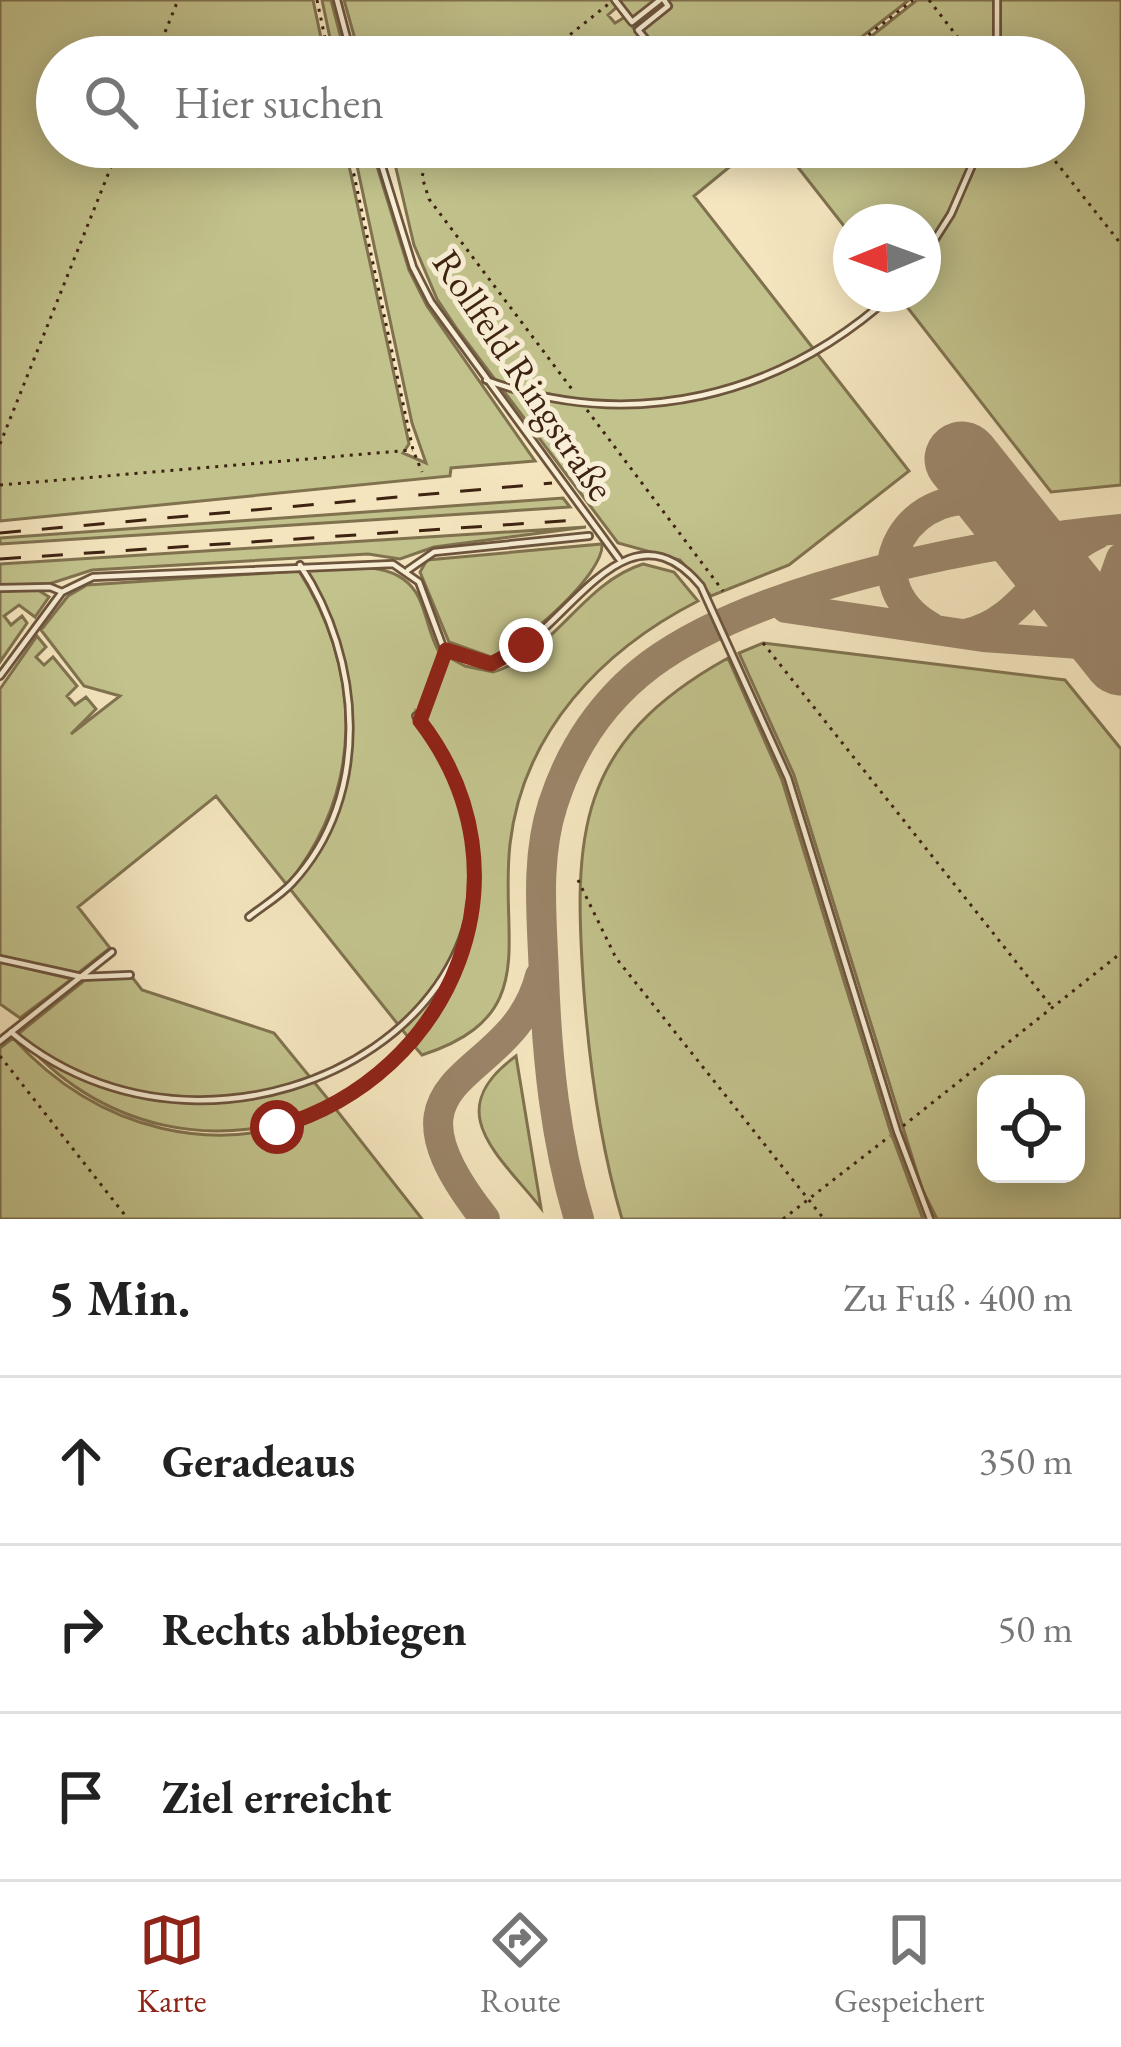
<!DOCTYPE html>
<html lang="de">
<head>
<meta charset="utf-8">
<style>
  body { margin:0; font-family:"EB Garamond",serif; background:#f2f2f2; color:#222 }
  .controls { position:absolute; right:36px; bottom:36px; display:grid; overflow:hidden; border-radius:24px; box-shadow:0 6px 30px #0003 }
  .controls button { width:108px; height:108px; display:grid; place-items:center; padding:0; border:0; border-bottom:3px solid #e0e0e0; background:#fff; color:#222; font:60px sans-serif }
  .compass { position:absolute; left:833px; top:204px; width:108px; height:108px; border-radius:50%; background:#fff; box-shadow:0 6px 30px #0003; rotate:269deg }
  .stop { position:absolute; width:36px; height:36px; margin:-27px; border:9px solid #8f2418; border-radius:50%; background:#fff }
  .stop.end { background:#8f2418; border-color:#fff; box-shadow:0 3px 12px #0008 }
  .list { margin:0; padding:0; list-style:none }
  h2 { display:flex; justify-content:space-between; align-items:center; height:156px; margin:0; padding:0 48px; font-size:51px }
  h2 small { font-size:39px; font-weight:400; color:#767676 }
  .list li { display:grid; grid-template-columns:78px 1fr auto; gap:36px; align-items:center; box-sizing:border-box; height:168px; padding:0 48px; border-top:3px solid #e0e0e0 }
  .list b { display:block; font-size:45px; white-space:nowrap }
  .list em { font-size:39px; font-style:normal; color:#767676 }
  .icon { flex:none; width:66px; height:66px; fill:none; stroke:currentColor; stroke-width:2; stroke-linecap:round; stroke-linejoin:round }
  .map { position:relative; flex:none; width:1121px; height:1219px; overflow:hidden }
  .search { position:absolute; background:#fff; box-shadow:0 6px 30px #0003; left:36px; right:36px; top:36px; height:132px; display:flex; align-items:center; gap:30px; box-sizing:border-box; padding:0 42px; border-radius:66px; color:#767676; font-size:45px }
  .sheet { height:660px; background:#fff }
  nav { display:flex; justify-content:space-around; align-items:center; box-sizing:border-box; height:168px; border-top:3px solid #e0e0e0; background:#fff; font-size:33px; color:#767676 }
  nav a { display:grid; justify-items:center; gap:6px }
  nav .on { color:#8f2418 }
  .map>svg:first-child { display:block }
  .green { fill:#c2c28c; stroke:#80724f; stroke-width:3; fill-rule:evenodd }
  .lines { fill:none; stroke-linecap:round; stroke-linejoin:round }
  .taxiway { stroke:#9a8468; stroke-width:30 }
  .runway { stroke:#9a8468; stroke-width:75 }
  .service-casing { stroke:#6c543d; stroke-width:10 }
  .path { stroke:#3f2312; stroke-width:3; stroke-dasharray:3 6; stroke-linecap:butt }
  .service { stroke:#f8eed5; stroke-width:4.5 }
  .rail { stroke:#3f2312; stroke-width:3; stroke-dasharray:21 21; stroke-linecap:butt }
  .route { stroke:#8f2418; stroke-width:15 }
  .labels { text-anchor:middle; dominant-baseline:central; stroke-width:10; stroke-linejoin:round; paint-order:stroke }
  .street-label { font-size:39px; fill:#3f2312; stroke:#f8eed5 }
</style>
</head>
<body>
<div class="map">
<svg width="1121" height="1219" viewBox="0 0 1121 1219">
  <rect width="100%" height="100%" fill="#f4e5be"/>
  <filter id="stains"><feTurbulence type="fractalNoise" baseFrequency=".00167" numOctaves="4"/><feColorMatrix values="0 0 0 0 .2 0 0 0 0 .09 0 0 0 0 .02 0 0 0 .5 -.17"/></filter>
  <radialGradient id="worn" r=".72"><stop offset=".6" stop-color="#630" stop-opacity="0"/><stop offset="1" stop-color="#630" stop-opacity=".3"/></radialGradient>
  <path class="green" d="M0,0H313L325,57H57V147H345L409,444L403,453L426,463L412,423L353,147H371L409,270L427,306L535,461L451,468L450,476L0,521Z
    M322,0H331L346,57H334Z
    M344,0H612L617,7L608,15L615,23L625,17L648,47L641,57H360Z
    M619,0H909L836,57H664Z
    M917,0H1121V485L1051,492L897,294H923V222H851V235L782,147H1064V57H845Z
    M391,147H728L738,160L694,196L909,471L789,565L711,596L680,560L618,543L457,329L437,299L414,245Z
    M563,498L570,507L0,544V538Z
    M586,527L434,547L400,559L368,554L92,570L49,584L0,585V564Z
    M602,544C605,574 520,648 491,657L449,642L420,572L427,560Z
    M643,564L674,572L698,601C602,650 523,732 510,844C499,941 543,1016 422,1055L415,1047C491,950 501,807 416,712C416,729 442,756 450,776C487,864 473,969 412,1042L290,889C366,793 370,674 305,570C342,569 399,556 419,598C427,615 429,634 439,652L465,666L493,672C553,655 582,583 643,564Z
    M299,571C363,673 364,790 287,885L216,796L78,907L110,948L77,974L0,957V689L37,636L46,647L36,657L44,665L53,657L77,686L67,696L75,705L86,697L96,709L71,734L120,696L84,686L41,630L68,596L87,585Z
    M0,591L38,590L49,597L35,617L19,605L4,616L11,625L22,616L27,623L0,662Z
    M763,643L1065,680L1121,749V1219H937L922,1189L794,775L739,653ZM986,1084H1076V1174H986Z
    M728,658L782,780L890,1130L923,1219H622C600,1145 590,1070 584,993C573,835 575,743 728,658Z
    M0,962L72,979L20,1018L0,1004Z
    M132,977L142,990L274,1033L332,1104C221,1158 96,1129 18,1034L85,980Z
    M13,1038C98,1131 219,1163 335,1108L422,1219H0V1048Z
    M516,1056L541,1208C498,1154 440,1111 516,1056Z"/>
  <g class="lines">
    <path class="taxiway" d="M786,608L983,637L1121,647
      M931,627C848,579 911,477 999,504
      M965,634C1023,623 1044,559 1096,535
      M1113,648L1104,606L1121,558
      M485,1219C364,1066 512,1088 540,976
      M579,1219C555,1140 547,1058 544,976C542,919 535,859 553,804C571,748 604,699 651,664C761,583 986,542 1121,529"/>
    <path class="runway" d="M962,459L1121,658"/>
    <defs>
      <path id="service" d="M337,0L352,57
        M615,0L632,22L660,0
        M997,0V57
        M660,57L638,30L668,6L664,0
        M376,147L413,267L431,302L619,559
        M923,258L951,214L980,147
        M486,380C633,433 779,397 893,294
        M408,570L434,552L589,536
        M0,588L50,587L62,592
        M0,676L62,592L93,577L393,564L419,582L443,647L491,664C562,644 622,491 701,586L788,778L897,1131L930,1219
        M249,917C263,906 280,896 292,883C373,796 362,658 300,565
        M0,959L82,977L130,975
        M11,1032C233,1219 622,991 416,716
        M0,1041L112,952"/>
    </defs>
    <use href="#service" class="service-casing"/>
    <path class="path" d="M317,0L329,57
      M929,0L973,57
      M155,57L178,0
      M542,57L611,2
      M840,57L913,0
      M348,147L413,450L422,472
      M430,147L422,177L429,199L574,392
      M1044,147L1121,244
      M587,410L723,591
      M0,444L119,147
      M0,485L413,450
      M763,643L1051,1006
      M424,710L443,657
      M578,880L616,958L824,1219
      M0,1056L128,1219
      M903,1126L1121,953
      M783,1219L890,1136"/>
    <use href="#service" class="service"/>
    <path class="rail" d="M0,533L552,483
      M0,559L577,520"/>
  </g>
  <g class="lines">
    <path class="route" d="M277,1127C454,1075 537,873 420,721L446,650L491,664L526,645"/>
  </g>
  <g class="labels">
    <g class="street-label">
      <text transform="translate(524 375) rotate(56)">Rollfeld Ringstraße</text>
    </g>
  </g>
  <rect width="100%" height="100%" filter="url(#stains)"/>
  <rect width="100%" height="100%" fill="url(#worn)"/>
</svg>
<div class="controls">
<button><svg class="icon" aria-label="locate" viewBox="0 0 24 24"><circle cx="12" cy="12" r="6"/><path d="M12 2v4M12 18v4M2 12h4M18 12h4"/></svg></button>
</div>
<svg class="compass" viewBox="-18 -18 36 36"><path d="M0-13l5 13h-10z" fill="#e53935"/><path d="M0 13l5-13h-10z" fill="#767676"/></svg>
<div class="stop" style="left:277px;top:1127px"></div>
<div class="stop end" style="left:526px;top:645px"></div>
<div class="search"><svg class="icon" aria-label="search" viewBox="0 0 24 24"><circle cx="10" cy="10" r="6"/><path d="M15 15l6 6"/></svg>Hier suchen</div>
</div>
<section class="sheet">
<h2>5 Min.<small>Zu Fuß · 400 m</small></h2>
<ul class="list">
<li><svg class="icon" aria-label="ahead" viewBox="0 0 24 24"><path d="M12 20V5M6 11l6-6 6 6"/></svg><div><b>Geradeaus</b></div><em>350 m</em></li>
<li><svg class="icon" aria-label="right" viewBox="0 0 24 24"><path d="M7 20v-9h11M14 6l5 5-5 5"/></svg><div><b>Rechts abbiegen</b></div><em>50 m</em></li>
<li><svg class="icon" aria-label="arrive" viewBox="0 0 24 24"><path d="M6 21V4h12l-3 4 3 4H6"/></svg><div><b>Ziel erreicht</b></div></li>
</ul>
</section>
<nav>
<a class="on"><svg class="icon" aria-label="map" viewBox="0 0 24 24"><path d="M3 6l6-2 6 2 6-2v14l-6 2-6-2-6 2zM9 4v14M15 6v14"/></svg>Karte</a>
<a><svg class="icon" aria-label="directions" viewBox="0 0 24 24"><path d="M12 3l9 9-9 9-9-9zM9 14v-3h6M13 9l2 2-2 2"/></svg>Route</a>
<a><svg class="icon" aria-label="saved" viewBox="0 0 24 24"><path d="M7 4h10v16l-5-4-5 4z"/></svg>Gespeichert</a>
</nav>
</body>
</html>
